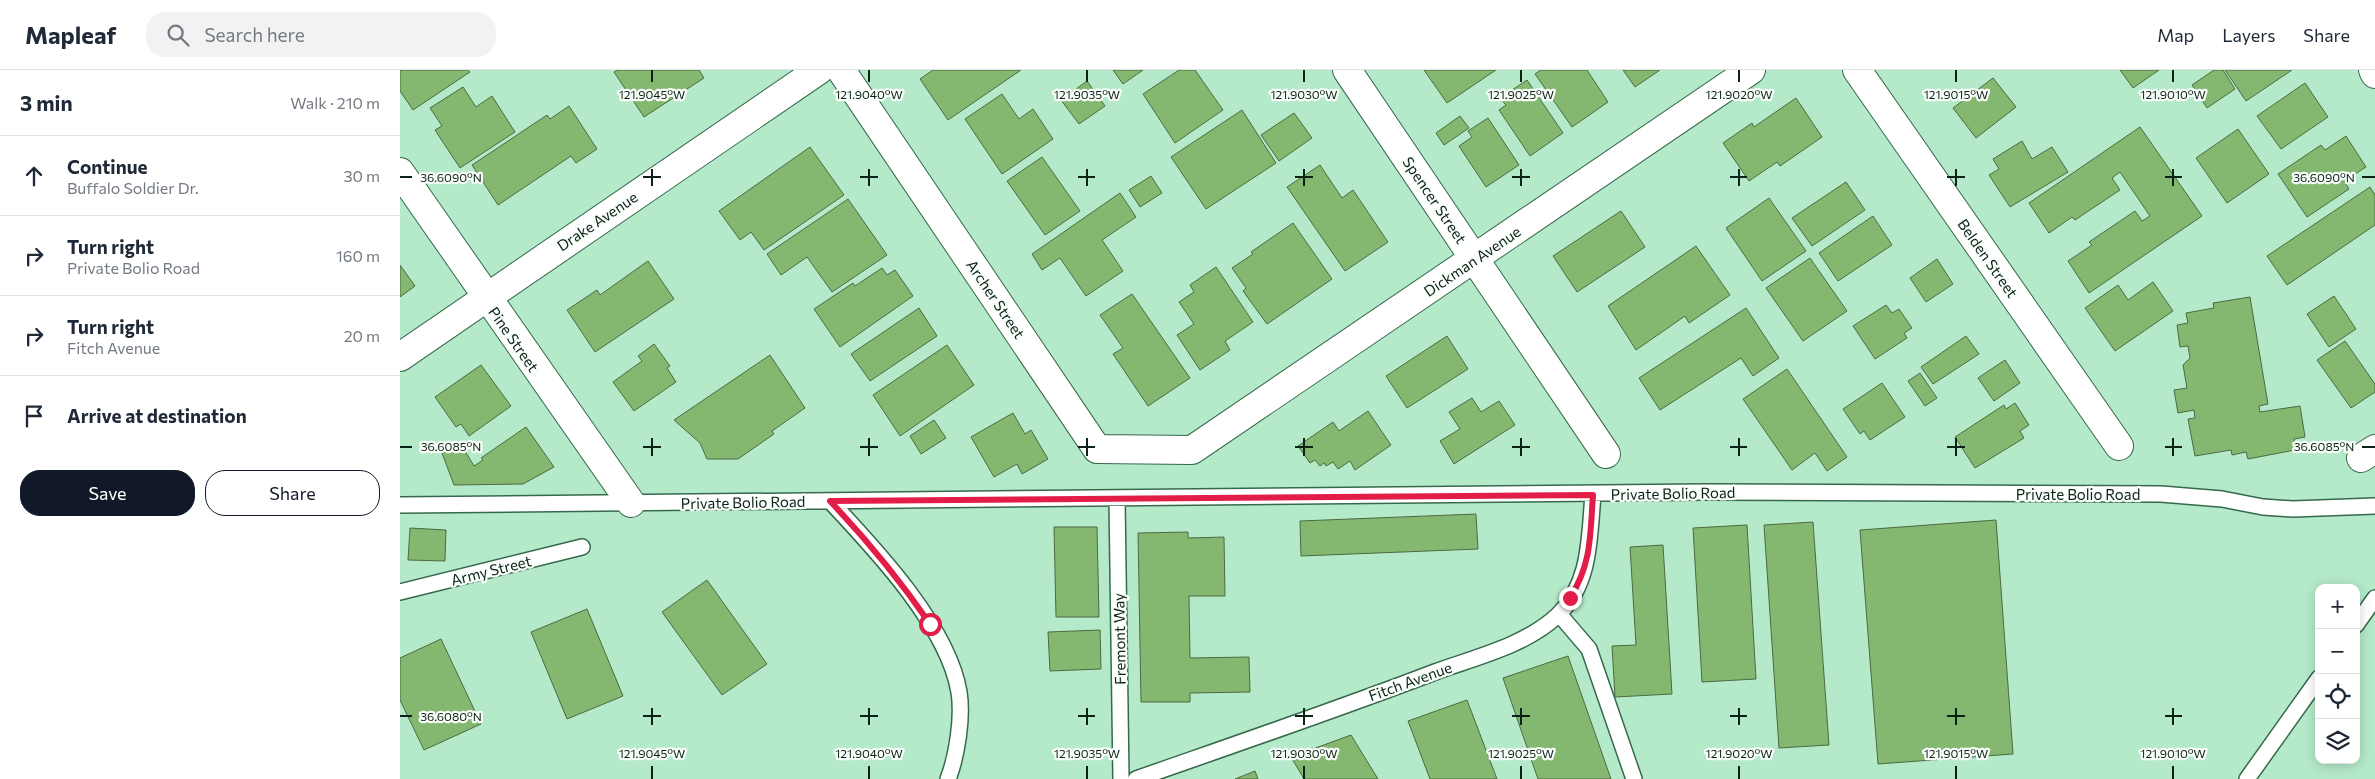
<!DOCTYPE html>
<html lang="en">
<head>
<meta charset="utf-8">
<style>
  body { margin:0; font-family:Commissioner,sans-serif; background:#f2f2f3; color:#1f2937 }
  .controls { position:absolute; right:15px; bottom:15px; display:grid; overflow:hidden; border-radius:10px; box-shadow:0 2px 12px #0003 }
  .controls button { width:45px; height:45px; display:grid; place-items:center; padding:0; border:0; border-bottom:1px solid #e0e1e3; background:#fff; color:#1f2937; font:25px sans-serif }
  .stop { position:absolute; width:15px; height:15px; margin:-11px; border:4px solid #e11d48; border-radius:50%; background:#fff }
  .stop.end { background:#e11d48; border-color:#fff; box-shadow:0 1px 5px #0008 }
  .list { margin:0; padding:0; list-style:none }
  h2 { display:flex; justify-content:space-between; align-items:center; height:65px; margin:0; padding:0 20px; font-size:21px }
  h2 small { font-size:16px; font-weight:400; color:#747a83 }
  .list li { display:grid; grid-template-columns:32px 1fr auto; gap:15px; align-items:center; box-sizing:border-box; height:80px; padding:0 20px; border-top:1px solid #e0e1e3 }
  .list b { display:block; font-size:19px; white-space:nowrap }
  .list p { margin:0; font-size:16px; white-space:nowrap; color:#747a83 }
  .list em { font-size:16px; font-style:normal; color:#747a83 }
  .actions { display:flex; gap:10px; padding:15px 20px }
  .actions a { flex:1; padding:11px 0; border:1px solid #111827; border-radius:20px; text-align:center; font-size:18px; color:#111827 }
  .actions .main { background:#111827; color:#fff }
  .icon { flex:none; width:28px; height:28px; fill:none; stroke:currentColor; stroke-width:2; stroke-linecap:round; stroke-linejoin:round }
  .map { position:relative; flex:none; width:1975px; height:709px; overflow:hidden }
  header { display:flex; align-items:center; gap:30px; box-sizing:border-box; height:70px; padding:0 25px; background:#fff; border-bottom:1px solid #e0e1e3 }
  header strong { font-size:24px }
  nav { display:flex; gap:28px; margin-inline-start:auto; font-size:18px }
  .search { width:350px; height:45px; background:#f2f2f3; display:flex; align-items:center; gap:12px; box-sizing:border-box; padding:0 18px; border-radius:20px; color:#747a83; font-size:19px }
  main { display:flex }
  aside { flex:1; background:#fff }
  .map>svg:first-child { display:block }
  .building { fill:#84b870; stroke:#4c6a41 }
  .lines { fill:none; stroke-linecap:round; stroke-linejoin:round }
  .service-casing { stroke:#36694c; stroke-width:18 }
  .minor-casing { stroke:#36694c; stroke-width:30 }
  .service { stroke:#fff; stroke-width:15 }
  .minor { stroke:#fff; stroke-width:28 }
  .route { stroke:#e11d48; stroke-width:6 }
  .ticks { fill:none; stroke:#0d2216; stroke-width:2 }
  .labels { text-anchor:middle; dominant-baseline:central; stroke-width:4.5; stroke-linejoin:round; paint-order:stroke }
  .street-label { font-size:15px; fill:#0d2216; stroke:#f9fefa }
  .ticks-label { font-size:12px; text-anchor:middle; fill:#0d2216; stroke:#f9fefa; stroke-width:4.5; stroke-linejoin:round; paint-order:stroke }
</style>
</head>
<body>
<header>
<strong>Mapleaf</strong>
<div class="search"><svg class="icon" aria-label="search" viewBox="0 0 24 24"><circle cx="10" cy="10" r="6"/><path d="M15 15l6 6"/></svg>Search here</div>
<nav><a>Map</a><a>Layers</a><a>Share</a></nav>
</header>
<main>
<aside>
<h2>3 min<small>Walk · 210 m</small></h2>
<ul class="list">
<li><svg class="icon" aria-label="ahead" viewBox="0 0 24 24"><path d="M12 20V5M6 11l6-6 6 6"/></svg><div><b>Continue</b><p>Buffalo Soldier Dr.</p></div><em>30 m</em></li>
<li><svg class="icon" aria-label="right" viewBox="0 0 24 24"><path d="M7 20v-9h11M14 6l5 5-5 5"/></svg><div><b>Turn right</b><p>Private Bolio Road</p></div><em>160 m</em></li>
<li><svg class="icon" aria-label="right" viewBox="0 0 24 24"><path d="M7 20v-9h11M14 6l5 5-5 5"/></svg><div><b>Turn right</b><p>Fitch Avenue</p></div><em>20 m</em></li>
<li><svg class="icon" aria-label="arrive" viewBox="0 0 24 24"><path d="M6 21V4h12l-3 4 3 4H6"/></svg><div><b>Arrive at destination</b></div></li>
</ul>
<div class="actions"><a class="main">Save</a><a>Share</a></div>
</aside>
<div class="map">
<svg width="1975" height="709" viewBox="0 0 1975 709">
  <rect width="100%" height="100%" fill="#b4eac9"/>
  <path class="building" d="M0,0H68L70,2L13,40L0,21Z
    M218,0H299L304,8L244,47L214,2Z
    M533,0H621L548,50L520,9Z
    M713,0H743L723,14Z
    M779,0H795L823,40L775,73L743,24Z
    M1024,0H1096L1047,33Z
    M1141,0H1187L1208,32L1172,57L1135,4Z
    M1223,0H1260L1235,17Z
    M1720,0H1759L1733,18Z
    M1814,0H1823L1835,19L1807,38L1792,15Z
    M1825,0H1892L1846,31Z
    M1593,8L1616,37L1576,68L1553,38Z
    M1127,10L1163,63L1130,86L1099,40L1106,35L1100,28Z
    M687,11L705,36L679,54L661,30Z
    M1905,13L1928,47L1881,79L1857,46Z
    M63,17L76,37L92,26L115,62L60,98L35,60L42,56L30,38Z
    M602,24L619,49L633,39L653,69L602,104L565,49Z
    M1396,28L1422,67L1380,96L1377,92L1349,111L1323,73L1352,53L1354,57Z
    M169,36L197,79L176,93L171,86L98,135L72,95L147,45L150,49Z
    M842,40L876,93L806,139L771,87Z
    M894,43L912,68L879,91L861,65Z
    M1060,46L1069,58L1044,75L1036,63Z
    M1088,48L1119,95L1086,117L1059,76L1072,67L1068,61Z
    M1740,57L1802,146L1689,223L1668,191L1692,175L1689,172L1735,141L1742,151L1750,146L1720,102L1712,108L1720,120L1675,150L1672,147L1649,163L1629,133Z
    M1838,59L1869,104L1827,133L1796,88Z
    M1946,66L1966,97L1944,111L1949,119L1907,147L1878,104L1921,75L1925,80Z
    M1622,71L1632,89L1652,77L1668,102L1610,137L1589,105L1599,99L1593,89Z
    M410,77L444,125L364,180L351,162L340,170L319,141Z
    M642,87L680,141L645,165L607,111Z
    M920,95L942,128L953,120L988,172L945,201L887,117Z
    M751,106L762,123L740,137L729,120Z
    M1446,112L1465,140L1412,176L1392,148Z
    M1970,117L1975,125V155L1887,215L1867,186Z
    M720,123L736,147L702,170L723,201L686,226L660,188L642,200L632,184Z
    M1369,128L1406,181L1362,211L1326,158Z
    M448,129L487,185L432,222L407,187L381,205L367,184Z
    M1221,141L1245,177L1177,222L1153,186Z
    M1473,146L1492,175L1438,211L1419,183Z
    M893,153L932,209L867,254L843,221L846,218L832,198L853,184L851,182Z
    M1296,176L1330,225L1289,253L1285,246L1236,280L1208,236Z
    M1410,188L1447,241L1403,271L1366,218Z
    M1537,189L1553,214L1526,232L1510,208Z
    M248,191L274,229L195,282L167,240L197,220L200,225Z
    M0,195L15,216L0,227Z
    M816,197L853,252L825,271L830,280L800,300L777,265L794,254L779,232L794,222L790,215Z
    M482,198L487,205L495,200L513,226L440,277L414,239L453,213L455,216Z
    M1753,212L1773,241L1715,281L1685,238L1718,215L1728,230Z
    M732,224L790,308L748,336L713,284L723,278L700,245Z
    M1934,226L1956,259L1929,277L1907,244Z
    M1850,227L1868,334L1859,336L1860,342L1900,336L1905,367L1894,369L1895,380L1848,389L1846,382L1832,385L1831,380L1795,386L1788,349L1795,348L1794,340L1778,343L1774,320L1787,318L1783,295L1790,288L1788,276L1780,277L1777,255L1788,253L1786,243L1814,238L1813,233Z
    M1486,235L1492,243L1499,239L1512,258L1504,263L1507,268L1475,289L1453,256Z
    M519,238L537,266L470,311L451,284Z
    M1346,238L1379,288L1353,306L1341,288L1260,340L1239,308Z
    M1047,266L1068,299L1007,338L986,306Z
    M1566,266L1579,284L1533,314L1521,297Z
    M1945,271L1975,314V322L1951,338L1917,290Z
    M254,274L270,296L267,298L276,312L234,341L213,312L242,291L238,286Z
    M547,275L574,315L500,366L473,325Z
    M370,285L405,338L372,361L374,364L338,389H307L300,373L274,350Z
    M1605,290L1620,313L1594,331L1578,308Z
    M81,295L111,336L69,366L61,354L56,357L35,327Z
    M1387,299L1447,387L1427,401L1415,383L1392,400L1343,329Z
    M1520,303L1537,328L1525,336L1508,311Z
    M1482,313L1505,347L1470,370L1464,361L1460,364L1443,339Z
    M1072,328L1081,342L1099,331L1115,355L1054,394L1040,371L1060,359L1049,342Z
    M1615,333L1629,355L1620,361L1624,368L1575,398L1555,367L1604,335L1606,339Z
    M968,341L991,375L955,400L950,391L938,399L933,392L926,396L924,393L920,396L915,390L910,393L898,376L933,352L939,361Z
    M613,343L625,364L631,360L648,389L622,404L617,394L594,407L571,367Z
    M534,350L546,368L521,384L510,366Z
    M126,357L154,397L123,414L54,415L42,383L62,376L74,396L83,390L81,388Z
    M1076,444L1078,479L901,486L900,451Z
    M1596,450L1613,684L1478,694L1460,460Z
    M1413,452L1429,675L1379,678L1364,455Z
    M1347,455L1356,609L1302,612L1293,458Z
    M654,457H697L699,547H656Z
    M10,458L46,460L45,491L8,490Z
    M788,462V468L824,467L825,526H789L790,588L849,587L850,622L790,623V632H741L738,463Z
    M1263,475L1272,624L1215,627L1212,576L1236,575L1230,477Z
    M307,510L367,594L322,625L262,542Z
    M187,539L223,626L167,649L131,562Z
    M700,560L701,599L650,601L648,562Z
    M41,569L81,654L24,680L0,630V588Z
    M1168,586L1211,709H1138L1103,608Z
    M1067,630L1097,709H1030L1008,651Z
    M951,665L978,709H904L891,687Z
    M855,701L858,709H835Z"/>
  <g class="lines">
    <defs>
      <path id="service" d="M717,429L721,709
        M430,431C475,479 548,556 559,622C563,647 557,686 548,709
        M0,435L1305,422L1761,424L1822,429L1863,437L1893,439L1975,436
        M0,522L182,477
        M1159,544L1189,579L1234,709
        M1956,555L1975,528
        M736,709C836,674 936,640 1035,602C1076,587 1125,576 1158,545C1191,513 1189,468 1193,425
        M1847,709L1919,608"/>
      <path id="minor" d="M441,0L697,379L792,380L1351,0
        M947,0L1206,384
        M1457,0L1719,376
        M1973,0L1975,4
        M0,102L231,433
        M0,287L419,0
        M1961,388L1975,379"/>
    </defs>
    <use href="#service" class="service-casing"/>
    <use href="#minor" class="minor-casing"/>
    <use href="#service" class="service"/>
    <use href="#minor" class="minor"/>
  </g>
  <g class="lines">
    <path class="route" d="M530,554C500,510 467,470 430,431L1193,425C1190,465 1192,493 1170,528"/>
  </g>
  <path class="ticks" d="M252,0V12M469,0V12M687,0V12M904,0V12M1121,0V12M1339,0V12M1556,0V12M1773,0V12M252,99V116M469,99V116M687,99V116M904,99V116M1121,99V116M1339,99V116M1556,99V116M1773,99V116M0,107H12M243,107H261M460,107H478M678,107H695M895,107H913M1112,107H1130M1330,107H1347M1547,107H1565M1765,107H1782M1962,107H1975M252,368V386M469,368V386M687,368V386M904,368V386M1121,368V386M1339,368V386M1556,368V386M1773,368V386M0,377H12M243,377H261M460,377H478M678,377H695M895,377H913M1112,377H1130M1330,377H1347M1547,377H1565M1765,377H1782M1962,377H1975M252,638V655M469,638V655M687,638V655M904,638V655M1121,638V655M1339,638V655M1556,638V655M1773,638V655M0,646H12M243,646H261M460,646H478M678,646H695M895,646H913M1112,646H1130M1330,646H1347M1547,646H1565M1765,646H1782M252,696V709M469,696V709M687,696V709M904,696V709M1121,696V709M1339,696V709M1556,696V709M1773,696V709"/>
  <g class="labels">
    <g class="street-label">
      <text transform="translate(1035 130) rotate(56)">Spencer Street</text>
      <text transform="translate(197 151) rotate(-34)">Drake Avenue</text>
      <text transform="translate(1588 188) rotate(55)">Belden Street</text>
      <text transform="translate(1072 191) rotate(-34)">Dickman Avenue</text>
      <text transform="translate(596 229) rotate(56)">Archer Street</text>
      <text transform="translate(114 269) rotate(55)">Pine Street</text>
      <text transform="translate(1273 423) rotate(-1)">Private Bolio Road</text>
      <text x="1678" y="424">Private Bolio Road</text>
      <text transform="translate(343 432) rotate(-1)">Private Bolio Road</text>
      <text transform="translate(91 500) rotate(-14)">Army Street</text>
      <text transform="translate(719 569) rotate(-91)">Fremont Way</text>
      <text transform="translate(1010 611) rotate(-20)">Fitch Avenue</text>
    </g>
  </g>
  <g class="ticks-label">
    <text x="252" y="29">121.9045°W</text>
    <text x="469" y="29">121.9040°W</text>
    <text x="687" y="29">121.9035°W</text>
    <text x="904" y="29">121.9030°W</text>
    <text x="1121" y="29">121.9025°W</text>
    <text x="1339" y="29">121.9020°W</text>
    <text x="1556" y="29">121.9015°W</text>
    <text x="1773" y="29">121.9010°W</text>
    <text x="51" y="112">36.6090°N</text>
    <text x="1924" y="112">36.6090°N</text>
    <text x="51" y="381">36.6085°N</text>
    <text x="1924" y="381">36.6085°N</text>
    <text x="51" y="651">36.6080°N</text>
    <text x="252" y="688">121.9045°W</text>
    <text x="469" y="688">121.9040°W</text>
    <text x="687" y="688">121.9035°W</text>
    <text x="904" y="688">121.9030°W</text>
    <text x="1121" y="688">121.9025°W</text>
    <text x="1339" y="688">121.9020°W</text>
    <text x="1556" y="688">121.9015°W</text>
    <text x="1773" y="688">121.9010°W</text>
  </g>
</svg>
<div class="controls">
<button>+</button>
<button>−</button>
<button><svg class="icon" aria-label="locate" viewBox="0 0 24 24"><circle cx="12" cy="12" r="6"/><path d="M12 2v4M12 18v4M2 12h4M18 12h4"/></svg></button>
<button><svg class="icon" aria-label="layers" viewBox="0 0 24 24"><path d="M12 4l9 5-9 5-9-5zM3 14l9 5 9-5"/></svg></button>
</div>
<div class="stop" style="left:530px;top:554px"></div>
<div class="stop end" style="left:1170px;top:528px"></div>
</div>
</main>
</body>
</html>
